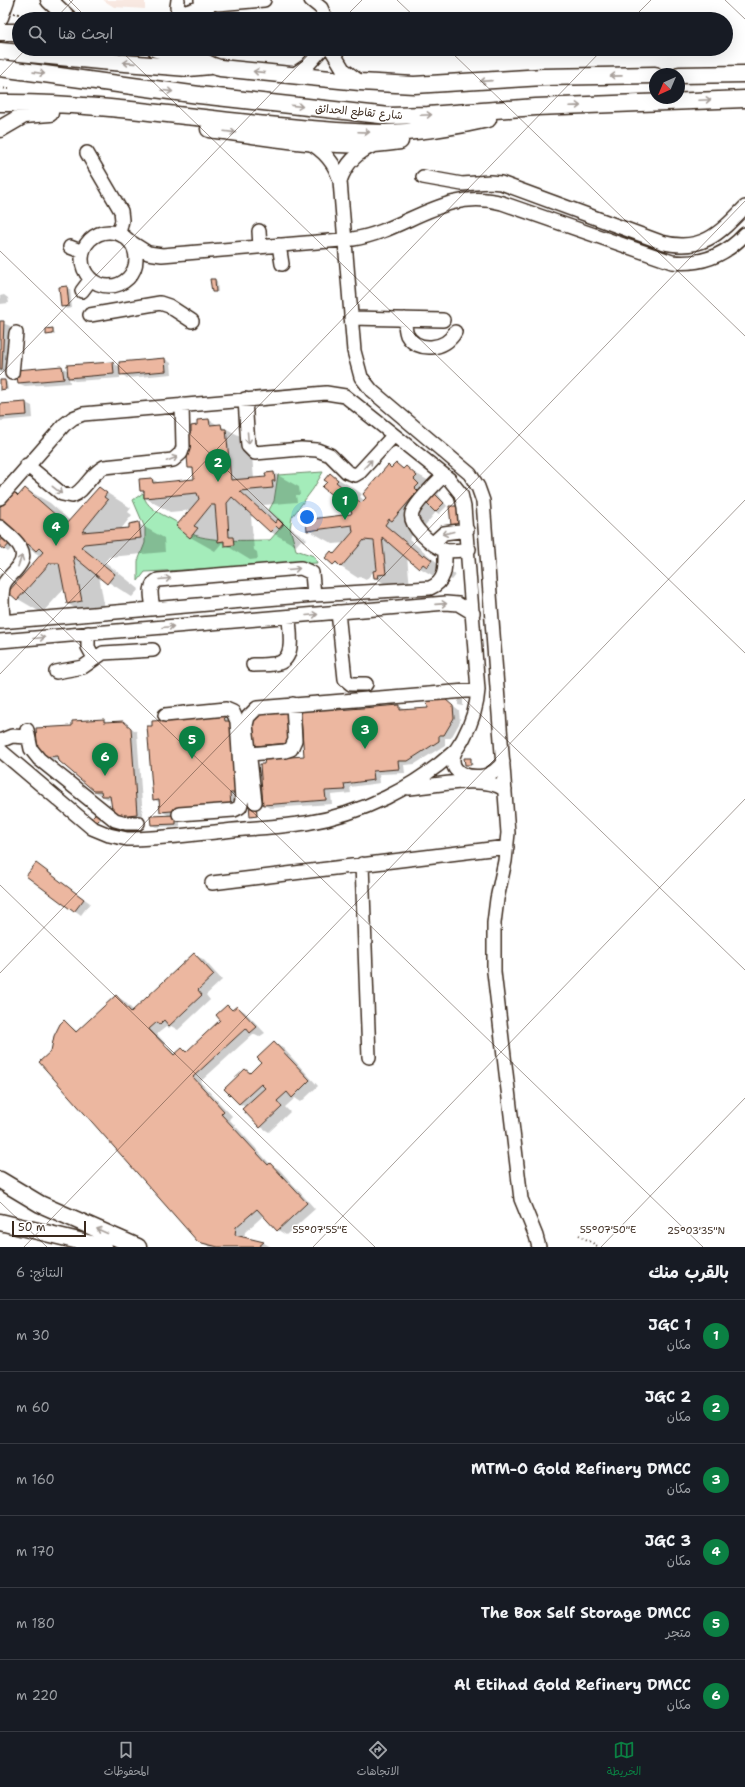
<!DOCTYPE html>
<html lang="ar">
<head>
<meta charset="utf-8">
<style>
  body { margin:0; font-family:"Shantell Sans","Playpen Sans Arabic",sans-serif; background:#20242c; color:#f1f3f6; direction:rtl }
  .compass { position:absolute; left:649px; top:68px; width:36px; height:36px; border-radius:50%; background:#171b24; box-shadow:0 4px 16px #0002; rotate:224deg }
  .scale { position:absolute; left:12px; bottom:10px; width:74px; box-sizing:border-box; padding-left:4px; border:2px solid #3b2a1e; border-top:0; font-size:11px; line-height:14px; white-space:nowrap; color:#3b2a1e; -webkit-text-stroke:3px #fff; paint-order:stroke }
  .you { position:absolute; left:307px; top:517px; width:14px; height:14px; margin:-10px; border:3px solid #fff; border-radius:50%; background:#1a73e8; box-shadow:0 0 0 6px #1a73e833 }
  .badge { display:grid; place-items:center; width:26px; height:26px; border-radius:50%; background:#0b8043; color:#fff; font-size:13px; font-weight:700 }
  .pin { position:absolute; translate:-50% -33px; filter:drop-shadow(0 1px 2px #0008) }
  .pin::after { content:''; position:absolute; top:21px; width:14px; height:12px; background:inherit; clip-path:polygon(0 0,100% 0,50% 100%) }
  .list { margin:0; padding:0; list-style:none }
  h2 { display:flex; justify-content:space-between; align-items:center; height:52px; margin:0; padding:0 16px; font-size:17px }
  h2 small { font-size:13px; font-weight:400; color:#9ea1a6 }
  .list li { display:grid; grid-template-columns:26px 1fr auto; gap:12px; align-items:center; box-sizing:border-box; height:72px; padding:0 16px; border-top:1px solid #363941 }
  .list b { display:block; font-size:15px; white-space:nowrap }
  .list p { margin:0; font-size:13px; white-space:nowrap; color:#9ea1a6 }
  .list em { font-size:13px; font-style:normal; color:#9ea1a6 }
  .icon { flex:none; width:22px; height:22px; fill:none; stroke:currentColor; stroke-width:2; stroke-linecap:round; stroke-linejoin:round }
  .map { position:relative; flex:none; width:745px; height:1247px; overflow:hidden; direction:ltr }
  .search { position:absolute; background:#171b24; box-shadow:0 4px 16px #0002; left:12px; right:12px; top:12px; height:44px; display:flex; align-items:center; gap:10px; box-sizing:border-box; padding:0 14px; border-radius:22px; color:#9ea1a6; font-size:15px }
  .sheet { height:484px; background:#171b24 }
  nav { display:flex; justify-content:space-around; align-items:center; box-sizing:border-box; height:56px; border-top:1px solid #363941; background:#171b24; font-size:11px; color:#9ea1a6 }
  nav a { display:grid; justify-items:center; gap:2px }
  nav .on { color:#0b8043 }
  .map>svg:first-child { display:block }
  .built { fill:#f9e9e2 }
  .green { fill:#a4ecba; stroke:#708b6c }
  .shadow { fill:#0003 }
  .building { fill:#ecb7a0; stroke:#3b2a1e }
  .lines { fill:none; stroke-linecap:round; stroke-linejoin:round }
  .minor-casing { stroke:#3b2a1e; stroke-width:16 }
  .major-casing { stroke:#3b2a1e; stroke-width:19 }
  .path { stroke:#3b2a1e; stroke-width:2; stroke-dasharray:1 3; stroke-linecap:butt }
  .minor { stroke:#fff; stroke-width:13 }
  .major { stroke:#fff; stroke-width:16 }
  .oneway { stroke:#a79f9a }
  .ticks { fill:none; stroke:#3b2a1e; stroke-width:1; stroke-opacity:0.45 }
  .labels { text-anchor:middle; dominant-baseline:central; stroke-width:3; stroke-linejoin:round; paint-order:stroke }
  .street-label { font-size:11px; fill:#3b2a1e; stroke:#fff }
  .ticks-label { font-size:10px; text-anchor:middle; fill:#3b2a1e; stroke:#fff; stroke-width:3; stroke-linejoin:round; paint-order:stroke }
</style>
</head>
<body>
<div class="map">
<svg width="745" height="1247" viewBox="0 0 745 1247">
  <rect width="100%" height="100%" fill="#fff"/>
  <filter id="ink" filterUnits="userSpaceOnUse"><feTurbulence type="fractalNoise" baseFrequency=".025" numOctaves="2"/><feDisplacementMap in="SourceGraphic" scale="8" xChannelSelector="R" yChannelSelector="G"/><feConvolveMatrix kernelMatrix="1 2 1 2 8 2 1 2 1" color-interpolation-filters="sRGB"/></filter>
  <g filter="url(#ink)">
    <path class="built" d="M103,0H145V9L114,7Z"/>
    <path class="green" d="M323,472L313,489L292,517L290,528L296,550L314,556L317,563L145,572L138,581V561L145,543V528L133,500L143,493C145,507 159,513 171,519C178,522 182,528 188,532C206,543 249,540 270,540L284,524L269,510L274,501L278,475Z"/>
    <path class="shadow" d="M215,280L217,281L218,292L213,291Z
      M66,287L70,289L72,308L66,309L62,306Z
      M4,295L8,298L9,303L0,304V296Z
      M0,322L10,326L8,373H0Z
      M53,329L55,335L47,334Z
      M165,359L171,363L172,374L127,378L120,373V378L75,381L69,378L70,383L25,386L18,383L62,367L68,371L113,363L120,367Z
      M0,381L7,382L8,390H0Z
      M26,403L32,406L33,418L0,421V405Z
      M209,420L246,439L251,444L254,479L267,478V474L274,473L299,487L300,495H296L297,502L263,505L285,524L307,539L304,542L301,540L296,546L271,532L253,515L251,517L254,550L257,552L258,559L250,560L222,543L215,551L190,537L191,510L170,512L145,498V493L141,490L152,479L159,483L195,480L194,470L189,468L192,433L198,426Z
      M396,464L405,469L406,468L431,482L441,490L438,494L447,506L439,514L436,512L417,535L414,533L409,539L434,560L456,575L452,580L448,578L444,582L420,568L407,557L410,587L399,592L375,578L378,571V566L366,580L360,577L358,578L327,558L335,555L345,543L333,544L308,530L307,523L304,521L303,514H310L319,519L352,515L353,512L328,482L330,474L355,489L362,494L360,497L365,501L388,466L392,468Z
      M99,488L131,508L128,512L132,515L121,529H130L139,524L164,538L165,552L109,557L105,562L139,589L132,597L99,576L106,615L92,618L68,604L65,588L42,613L18,599L41,556L26,547L0,509L14,493L19,496L26,489L50,503L70,521Z
      M0,532L15,545L8,552L0,546Z
      M458,699L463,700V706L458,705Z
      M445,700L459,711L460,722L451,738H445V745L415,764L404,765L405,773L379,774L380,783L350,787L351,793L331,795L332,804L270,808L264,805L305,757L301,705L342,707V711L399,706L406,710L429,708Z
      M253,713L296,746L262,749L255,745Z
      M224,717L233,722L239,810L180,818V826L156,827L152,825L170,816L161,811L160,803L154,799L153,722Z
      M104,720L108,723L123,722L137,732L143,818L125,819L119,815L112,799L109,800L94,791L60,759L46,760L39,756L73,727Z
      M470,759L473,765H466Z
      M257,804L258,817H253L251,816Z
      M97,813L103,818L97,823L91,819Z
      M36,864L90,903L81,915L28,876Z
      M194,955L203,959L222,980L206,995L210,1000L178,1030L171,1026L169,1028L166,1027L157,1034L176,1055L182,1049L188,1052L222,1020L227,1006L234,1010L237,1007L245,1012L265,1033L259,1037L253,1034L200,1082L232,1116L229,1119L270,1164L279,1169L315,1209L286,1235L278,1230L264,1215L245,1232L244,1238L264,1243L271,1247H210L199,1241L52,1052L64,1021L78,1032L116,996L124,1001L134,1011Z
      M274,1043L283,1048L318,1086L301,1102L295,1098L285,1107L290,1112L269,1132L261,1127L246,1107L240,1104L226,1089L246,1070L252,1073L263,1062Z"/>
    <path class="building" d="M210,279H215L216,292H212Z
      M67,286L69,306L61,307L59,287Z
      M0,321H4L2,370H0Z
      M53,328V334L46,335V329Z
      M165,358L166,371L120,375L119,362Z
      M113,362L114,374L68,378L67,365Z
      M62,366L64,379L18,383L16,370Z
      M0,380H5L6,389L0,390Z
      M26,402L27,415L0,417V404Z
      M209,419L210,425L221,424L222,429H226L231,480L266,477L265,473L274,472L275,481H272L273,488L240,491L275,523L278,519L283,524L279,529L276,526L270,532L232,497L227,503L229,537H233L234,545L224,546V541L218,542L215,505H211L194,526L198,528L190,538L176,526L199,499L197,493L144,498V491H140L139,479L152,478L153,483L194,479L193,468H188L185,433L191,432V426L197,425V420Z
      M396,463L403,469L406,466L417,476L414,479L419,484L415,488L418,491L392,521L389,519L385,525L422,556L424,554L432,560L427,567L423,564L419,569L382,537L386,574L378,575L379,578H374L373,571L377,570L374,541L364,540L341,567L336,562L333,565L325,558L331,551L334,554L353,532L352,525L307,531L306,521L303,522L302,514L310,513L311,519L351,514L352,512L322,487L327,482L324,480L330,473L338,480L336,482L361,503L366,498L363,494L388,465L391,468Z
      M99,487L107,493L104,497L108,500L82,532L129,528V524L139,522L141,538L84,544L81,547L115,574L107,584L73,556L82,601L67,604L59,563H50L17,600L8,592L43,552L39,548L36,551L28,544L25,548L0,525V507L14,492L18,496L25,488L66,524Z
      M435,494L444,503L435,512L426,503Z
      M449,506H457L459,524L451,525Z
      M0,531L11,542L4,550L0,547Z
      M445,699L453,706L454,718L444,735H439V741L408,761H398L399,769L373,771L374,780L344,784L345,790L325,791L326,800L263,805L260,764H264L265,759L304,756L300,705L336,702L337,710L400,705V710L428,708L427,701Z
      M287,709L290,743L255,746L252,712Z
      M224,716L225,721H230L236,793H230L231,806L160,812L159,799L153,800L147,726H152V721Z
      M104,719V722L123,721L131,728L137,814L118,816L112,809L110,796H102L101,791H94L59,761L58,756L38,757L36,728L72,726V721Z
      M464,758H471V765H465Z
      M256,802L257,816L250,817L249,803Z
      M97,812L102,816L95,823L90,819Z
      M176,815V824L151,825L150,816Z
      M36,863L84,899L74,912L26,876Z
      M194,953L214,975L198,990L202,995L169,1026L164,1020L160,1024L157,1022L149,1029L174,1055L182,1048L186,1052L220,1020L216,1015L227,1005L232,1010L237,1006L257,1027L250,1033L246,1028L193,1077L224,1111L221,1114L268,1165L270,1163L307,1203L277,1231L257,1209L236,1227L235,1235L264,1242L258,1247H218L198,1242L39,1062L51,1051L54,1036L60,1024L64,1020L76,1032L116,995L131,1012Z
      M274,1042L310,1080L292,1098L287,1092L277,1101L282,1107L260,1128L242,1109L265,1088L261,1084L239,1104L224,1089L245,1069L250,1073L261,1062L257,1058Z"/>
    <g class="lines">
      <defs>
        <path id="minor" d="M178,0L177,7L183,13L212,4
          M201,0L218,4L264,0
          M311,0L321,8L326,19
          M331,49L343,69L360,82
          M292,76L307,66L322,49
          M308,142C325,151 335,163 340,181L354,351L361,377L372,391L470,474L478,487L483,501L508,833L505,861L497,899L494,923V972L521,1199L536,1236L539,1247
          M87,153L121,211L122,220L119,234
          M423,177L462,184L490,182L501,183L661,242C701,253 719,234 745,207
          M340,181C346,163 357,152 375,145
          M259,231L260,247
          M82 259a27 27 0 1 1 54 0a27 27 0 1 1-54 0Z
          M129,241L148,253L162,255L353,239C406,231 444,187 502,203L672,262C701,265 725,256 745,234
          M279,245L282,264
          M70,247L83,252
          M82,291L91,279
          M90,315L160,303L169,306L192,321
          M351,318L443,320
          M405,319C405,324 405,330 407,335C417,353 446,350 455,332
          M12,373L16,333
          M245,399L248,446L255,453L301,449L317,450L330,455L347,472L355,475L360,472L394,435
          M27,465L62,494L72,496C85,491 90,474 104,467L173,460L181,453L183,447L182,405
          M444,475C435,484 416,502 412,513C408,526 433,546 444,550C452,552 461,550 469,549
          M0,498L64,425L73,418L83,414L326,393L345,396L449,479L461,494L464,507L478,690C477,706 472,722 464,737C461,744 453,751 453,759C452,775 471,778 484,776C492,774 498,769 503,762
          M0,527C11,537 32,550 18,567C14,573 7,578 4,584C0,595 3,610 3,622
          M433,543L444,533L467,530
          M153,609C152,599 147,585 158,580L301,568L312,573L314,595
          M338,612L345,679L351,684H366
          M0,622L314,595L430,588C447,581 445,566 445,550
          M88,633V647L94,658
          M0,641L446,603L458,604L473,613
          M253,665C261,665 271,665 279,663C296,657 289,630 289,617
          M56,672L83,667L103,653L153,650
          M165,715L226,709L233,712L237,721L242,800L240,807L234,810L179,814
          M27,730L31,749L39,759L115,820L126,823H138
          M0,741L12,736L27,737
          M0,750L92,828L109,835L127,839C160,839 192,834 225,831C252,828 279,827 306,823C362,814 414,788 455,751
          M250,754L285,751L291,749L295,740L293,704
          M409,788C434,786 485,774 505,790
          M255,802L246,725L248,717L257,708L478,690
          M362,864L369,1057
          M212,883L507,847"/>
        <path id="major" d="M49,0L69,19
          M0,17L6,0
          M0,32H19
          M156,49C167,51 179,52 191,56C201,59 209,66 220,68L360,82L414,85L543,77L655,75
          M0,51L100,61L188,68L210,66
          M0,68L199,95L389,116L428,115L536,107L745,99
          M679,75L745,74
          M0,103C90,102 179,116 268,125C307,129 347,133 386,133C421,132 454,127 488,119
          M0,129L24,115L50,113
          M209,129C272,137 336,151 400,141
          M0,1180L40,1204L138,1247
          M0,1222L104,1247"/>
      </defs>
      <use href="#minor" class="minor-casing"/>
      <use href="#major" class="major-casing"/>
      <path class="path" d="M14,13L30,16
        M0,88L9,89
        M579,1235L599,1247"/>
      <use href="#minor" class="minor"/>
      <use href="#major" class="major"/>
    </g>
    <defs><path id="oneway-shaft" d="M-6 0H5M1.5-3L5.5 0L1.5 3" fill="none" stroke-width="1.6" stroke-linecap="round" stroke-linejoin="round"/></defs>
    <g class="oneway">
      <use href="#oneway-shaft" transform="translate(129 63) rotate(-176)"/>
      <use href="#oneway-shaft" transform="translate(259 72) rotate(-174)"/>
      <use href="#oneway-shaft" transform="translate(39 73) rotate(8)"/>
      <use href="#oneway-shaft" transform="translate(616 76) rotate(179)"/>
      <use href="#oneway-shaft" transform="translate(486 81) rotate(176)"/>
      <use href="#oneway-shaft" transform="translate(167 91) rotate(7)"/>
      <use href="#oneway-shaft" transform="translate(705 100) rotate(-3)"/>
      <use href="#oneway-shaft" transform="translate(297 106) rotate(6)"/>
      <use href="#oneway-shaft" transform="translate(575 106) rotate(-2)"/>
      <use href="#oneway-shaft" transform="translate(426 115) rotate(-3)"/>
      <use href="#oneway-shaft" transform="translate(230 132) rotate(7)"/>
      <use href="#oneway-shaft" transform="translate(364 132) rotate(2)"/>
      <use href="#oneway-shaft" transform="translate(248 438) rotate(85)"/>
      <use href="#oneway-shaft" transform="translate(172 459) rotate(-21)"/>
      <use href="#oneway-shaft" transform="translate(368 464) rotate(-47)"/>
      <use href="#oneway-shaft" transform="translate(57 490) rotate(38)"/>
      <use href="#oneway-shaft" transform="translate(448 533) rotate(166)"/>
      <use href="#oneway-shaft" transform="translate(20 561) rotate(-70)"/>
      <use href="#oneway-shaft" transform="translate(294 569) rotate(-5)"/>
      <use href="#oneway-shaft" transform="translate(165 579) rotate(-5)"/>
      <use href="#oneway-shaft" transform="translate(441 604) rotate(-4)"/>
      <use href="#oneway-shaft" transform="translate(312 615) rotate(-5)"/>
      <use href="#oneway-shaft" transform="translate(168 627) rotate(-5)"/>
      <use href="#oneway-shaft" transform="translate(39 638) rotate(-5)"/>
      <use href="#oneway-shaft" transform="translate(102 1231) rotate(-156)"/>
    </g>
  </g>
  <path class="ticks" d="M69,0L88,19M397,0L417,19M725,0L745,19M55,19L73,0M343,19L362,0M632,19L651,0M119,49L745,653M448,49L745,336M0,76L26,49M0,251L745,970M0,375L314,49M0,568L703,1247M0,674L603,49M0,885L375,1247M0,973L745,201M0,1202L47,1247M24,1247L745,500M313,1247L745,799M601,1247L745,1098"/>
  <g class="labels">
    <g class="street-label">
      <text transform="translate(359 112) rotate(5)">شارع تقاطع الحدائق</text>
    </g>
  </g>
  <g class="ticks-label">
    <text x="320" y="1233">55°07'55"E</text>
    <text x="608" y="1233">55°07'50"E</text>
    <text x="696" y="1234">25°03'35"N</text>
  </g>
</svg>
<svg class="compass" viewBox="-18 -18 36 36"><path d="M0-13l5 13h-10z" fill="#e53935"/><path d="M0 13l5-13h-10z" fill="#9ea1a6"/></svg>
<div class="scale">50 m</div>
<div class="you"></div>
<div class="pin badge" style="left:345px;top:520px">1</div>
<div class="pin badge" style="left:218px;top:482px">2</div>
<div class="pin badge" style="left:365px;top:749px">3</div>
<div class="pin badge" style="left:56px;top:546px">4</div>
<div class="pin badge" style="left:192px;top:759px">5</div>
<div class="pin badge" style="left:105px;top:776px">6</div>
<div class="search"><svg class="icon" aria-label="search" viewBox="0 0 24 24"><circle cx="10" cy="10" r="6"/><path d="M15 15l6 6"/></svg>ابحث هنا</div>
</div>
<section class="sheet">
<h2>بالقرب منك<small>النتائج: 6</small></h2>
<ul class="list">
<li><span class="badge">1</span><div><b>JGC 1</b><p>مكان</p></div><em>30 m</em></li>
<li><span class="badge">2</span><div><b>JGC 2</b><p>مكان</p></div><em>60 m</em></li>
<li><span class="badge">3</span><div><b>MTM-O Gold Refinery DMCC</b><p>مكان</p></div><em>160 m</em></li>
<li><span class="badge">4</span><div><b>JGC 3</b><p>مكان</p></div><em>170 m</em></li>
<li><span class="badge">5</span><div><b>The Box Self Storage DMCC</b><p>متجر</p></div><em>180 m</em></li>
<li><span class="badge">6</span><div><b>Al Etihad Gold Refinery DMCC</b><p>مكان</p></div><em>220 m</em></li>
</ul>
</section>
<nav>
<a class="on"><svg class="icon" aria-label="map" viewBox="0 0 24 24"><path d="M3 6l6-2 6 2 6-2v14l-6 2-6-2-6 2zM9 4v14M15 6v14"/></svg>الخريطة</a>
<a><svg class="icon" aria-label="directions" viewBox="0 0 24 24"><path d="M12 3l9 9-9 9-9-9zM9 14v-3h6M13 9l2 2-2 2"/></svg>الاتجاهات</a>
<a><svg class="icon" aria-label="saved" viewBox="0 0 24 24"><path d="M7 4h10v16l-5-4-5 4z"/></svg>المحفوظات</a>
</nav>
</body>
</html>
